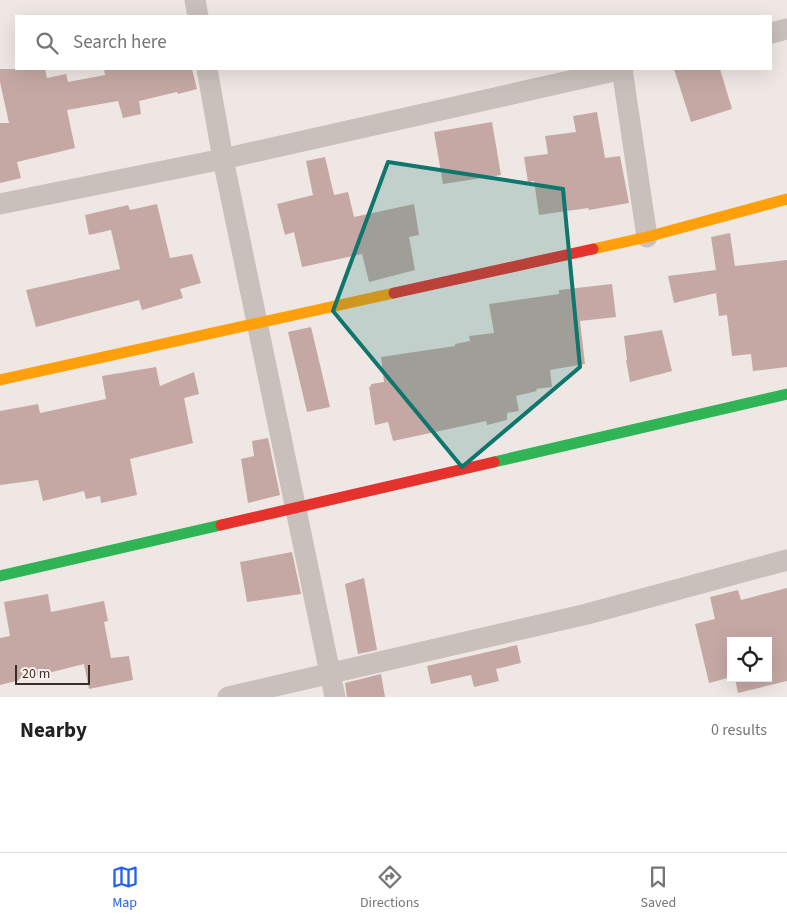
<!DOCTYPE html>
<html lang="en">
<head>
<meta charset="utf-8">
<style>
  body { margin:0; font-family:"Source Sans 3",sans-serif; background:#f6f6f6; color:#222 }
  .controls { position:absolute; right:15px; bottom:15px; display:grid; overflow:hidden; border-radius:0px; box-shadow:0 5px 20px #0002 }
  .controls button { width:45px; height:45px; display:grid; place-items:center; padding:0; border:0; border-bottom:1px solid #e0e0e0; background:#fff; color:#222; font:25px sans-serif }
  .scale { position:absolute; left:15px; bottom:12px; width:75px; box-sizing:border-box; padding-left:5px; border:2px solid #3b2c29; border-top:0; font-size:14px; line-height:18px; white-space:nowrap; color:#3b2c29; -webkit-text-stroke:4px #fcf1ea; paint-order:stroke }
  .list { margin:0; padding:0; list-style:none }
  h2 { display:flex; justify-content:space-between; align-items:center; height:65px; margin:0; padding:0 20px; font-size:21px }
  h2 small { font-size:16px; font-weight:400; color:#767676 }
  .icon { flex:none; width:28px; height:28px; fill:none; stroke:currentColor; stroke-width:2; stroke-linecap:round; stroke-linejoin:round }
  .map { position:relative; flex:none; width:787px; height:697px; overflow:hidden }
  .search { position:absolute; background:#fff; box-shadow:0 5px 20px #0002; left:15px; right:15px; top:15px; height:55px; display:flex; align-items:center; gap:12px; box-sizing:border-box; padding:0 18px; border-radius:0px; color:#767676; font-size:19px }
  .sheet { height:155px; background:#fff }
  nav { display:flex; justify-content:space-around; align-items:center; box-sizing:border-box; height:70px; border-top:1px solid #e0e0e0; background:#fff; font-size:14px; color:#767676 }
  nav a { display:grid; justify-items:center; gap:2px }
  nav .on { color:#2563eb }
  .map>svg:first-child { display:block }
  .building { fill:#c5a8a3 }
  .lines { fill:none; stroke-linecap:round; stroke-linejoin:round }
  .street { stroke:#c9c0bb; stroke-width:21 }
  .fast { stroke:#30b455; stroke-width:11 }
  .slow { stroke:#ff9f0a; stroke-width:11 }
  .jam { stroke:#e5322d; stroke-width:11 }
  .marked { fill:#0f766e; fill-opacity:0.2; stroke:#0f766e; stroke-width:4; stroke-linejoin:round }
</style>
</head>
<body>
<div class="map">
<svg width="787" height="697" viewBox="0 0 787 697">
  <rect width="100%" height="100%" fill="#efe7e3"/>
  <path class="building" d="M0,69H45L47,78L66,74L68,82L105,75L104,69H192L197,89L178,94L177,92L139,101L141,114L123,118L118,101L67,110L75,148L17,162L21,178L0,183V123H9L0,82Z
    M674,69H720L732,109L691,122Z
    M597,112L605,158L620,156L629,203L589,210L588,208L539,215L534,181L528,182L524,157L548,154L545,136L576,132L573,116Z
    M492,122L501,175L443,184L434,132Z
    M325,157L334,195L348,192L354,217L414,204L419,235L409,237L415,270L369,282L362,254L302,267L294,232L285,235L277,204L313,195L306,161Z
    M157,204L170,258L192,254L201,283L180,289L183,298L142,310L139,300L36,327L26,290L120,269L111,230L89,235L85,215L128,205L130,210Z
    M730,233L735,266L787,260V367L753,371L751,354L732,356L727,315L719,316L716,293L674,303L668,276L716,270L711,237Z
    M612,284L616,317L580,321L585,364L550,370L552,387L536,389L537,391L516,396L519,411L507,413V420L487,425L486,421L393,441L388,422L375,425L369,387L371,386V384L384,382L381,357L455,346V344L470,341L469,336L494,333L489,304L559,294V290Z
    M311,327L330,407L307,412L288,332Z
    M662,330L672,371L630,382L626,360H627L624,336Z
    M156,367L160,386L194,372L199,394L184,398L193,443L130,459L137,495L101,503L100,496L86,499L84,491L43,501L38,480L0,485V411L38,404L40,413L106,399L102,376Z
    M268,438L280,495L248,503L241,459L254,456L252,441Z
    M292,552L301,594L247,602L240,562Z
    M364,578L377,650L358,654L345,584Z
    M787,588V681L738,693L735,678H768V641H731V677L709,683L695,624L715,619L710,597L738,590L741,600Z
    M48,594L51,612L104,601L108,621L104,622L111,658L129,656L133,680L89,689L84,664L0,685V638L10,636L4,602Z
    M517,645L521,663L496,669L499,681L474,687L471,675L431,684L427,666Z
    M381,674L385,697H347L345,683Z"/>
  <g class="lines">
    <path class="street" d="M195,0L198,16
      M771,33L787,29
      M207,69L223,159L335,697
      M622,69L647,237
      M0,204L223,159L623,69
      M228,697L587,614L787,560"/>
    <path class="fast" d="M494,462L787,394
      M0,576L221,525"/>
    <path class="slow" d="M593,249L647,237L787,199
      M0,380L394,293"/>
    <path class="jam" d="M394,293L593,249
      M221,525L494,462"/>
  </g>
  <path class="marked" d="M388,162L563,189L580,367L462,467L333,311Z"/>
</svg>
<div class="controls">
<button><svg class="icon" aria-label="locate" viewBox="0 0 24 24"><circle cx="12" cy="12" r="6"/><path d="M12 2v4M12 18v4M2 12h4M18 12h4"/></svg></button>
</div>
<div class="scale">20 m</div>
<div class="search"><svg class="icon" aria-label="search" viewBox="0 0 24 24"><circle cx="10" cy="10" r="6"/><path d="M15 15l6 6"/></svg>Search here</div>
</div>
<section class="sheet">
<h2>Nearby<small>0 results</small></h2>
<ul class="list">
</ul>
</section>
<nav>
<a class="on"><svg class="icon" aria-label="map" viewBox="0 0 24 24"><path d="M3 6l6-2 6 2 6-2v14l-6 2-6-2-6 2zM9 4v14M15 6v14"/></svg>Map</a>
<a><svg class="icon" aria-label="directions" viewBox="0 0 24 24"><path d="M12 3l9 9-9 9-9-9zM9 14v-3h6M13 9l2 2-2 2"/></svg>Directions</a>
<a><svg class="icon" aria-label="saved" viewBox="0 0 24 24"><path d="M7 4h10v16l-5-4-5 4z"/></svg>Saved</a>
</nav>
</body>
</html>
